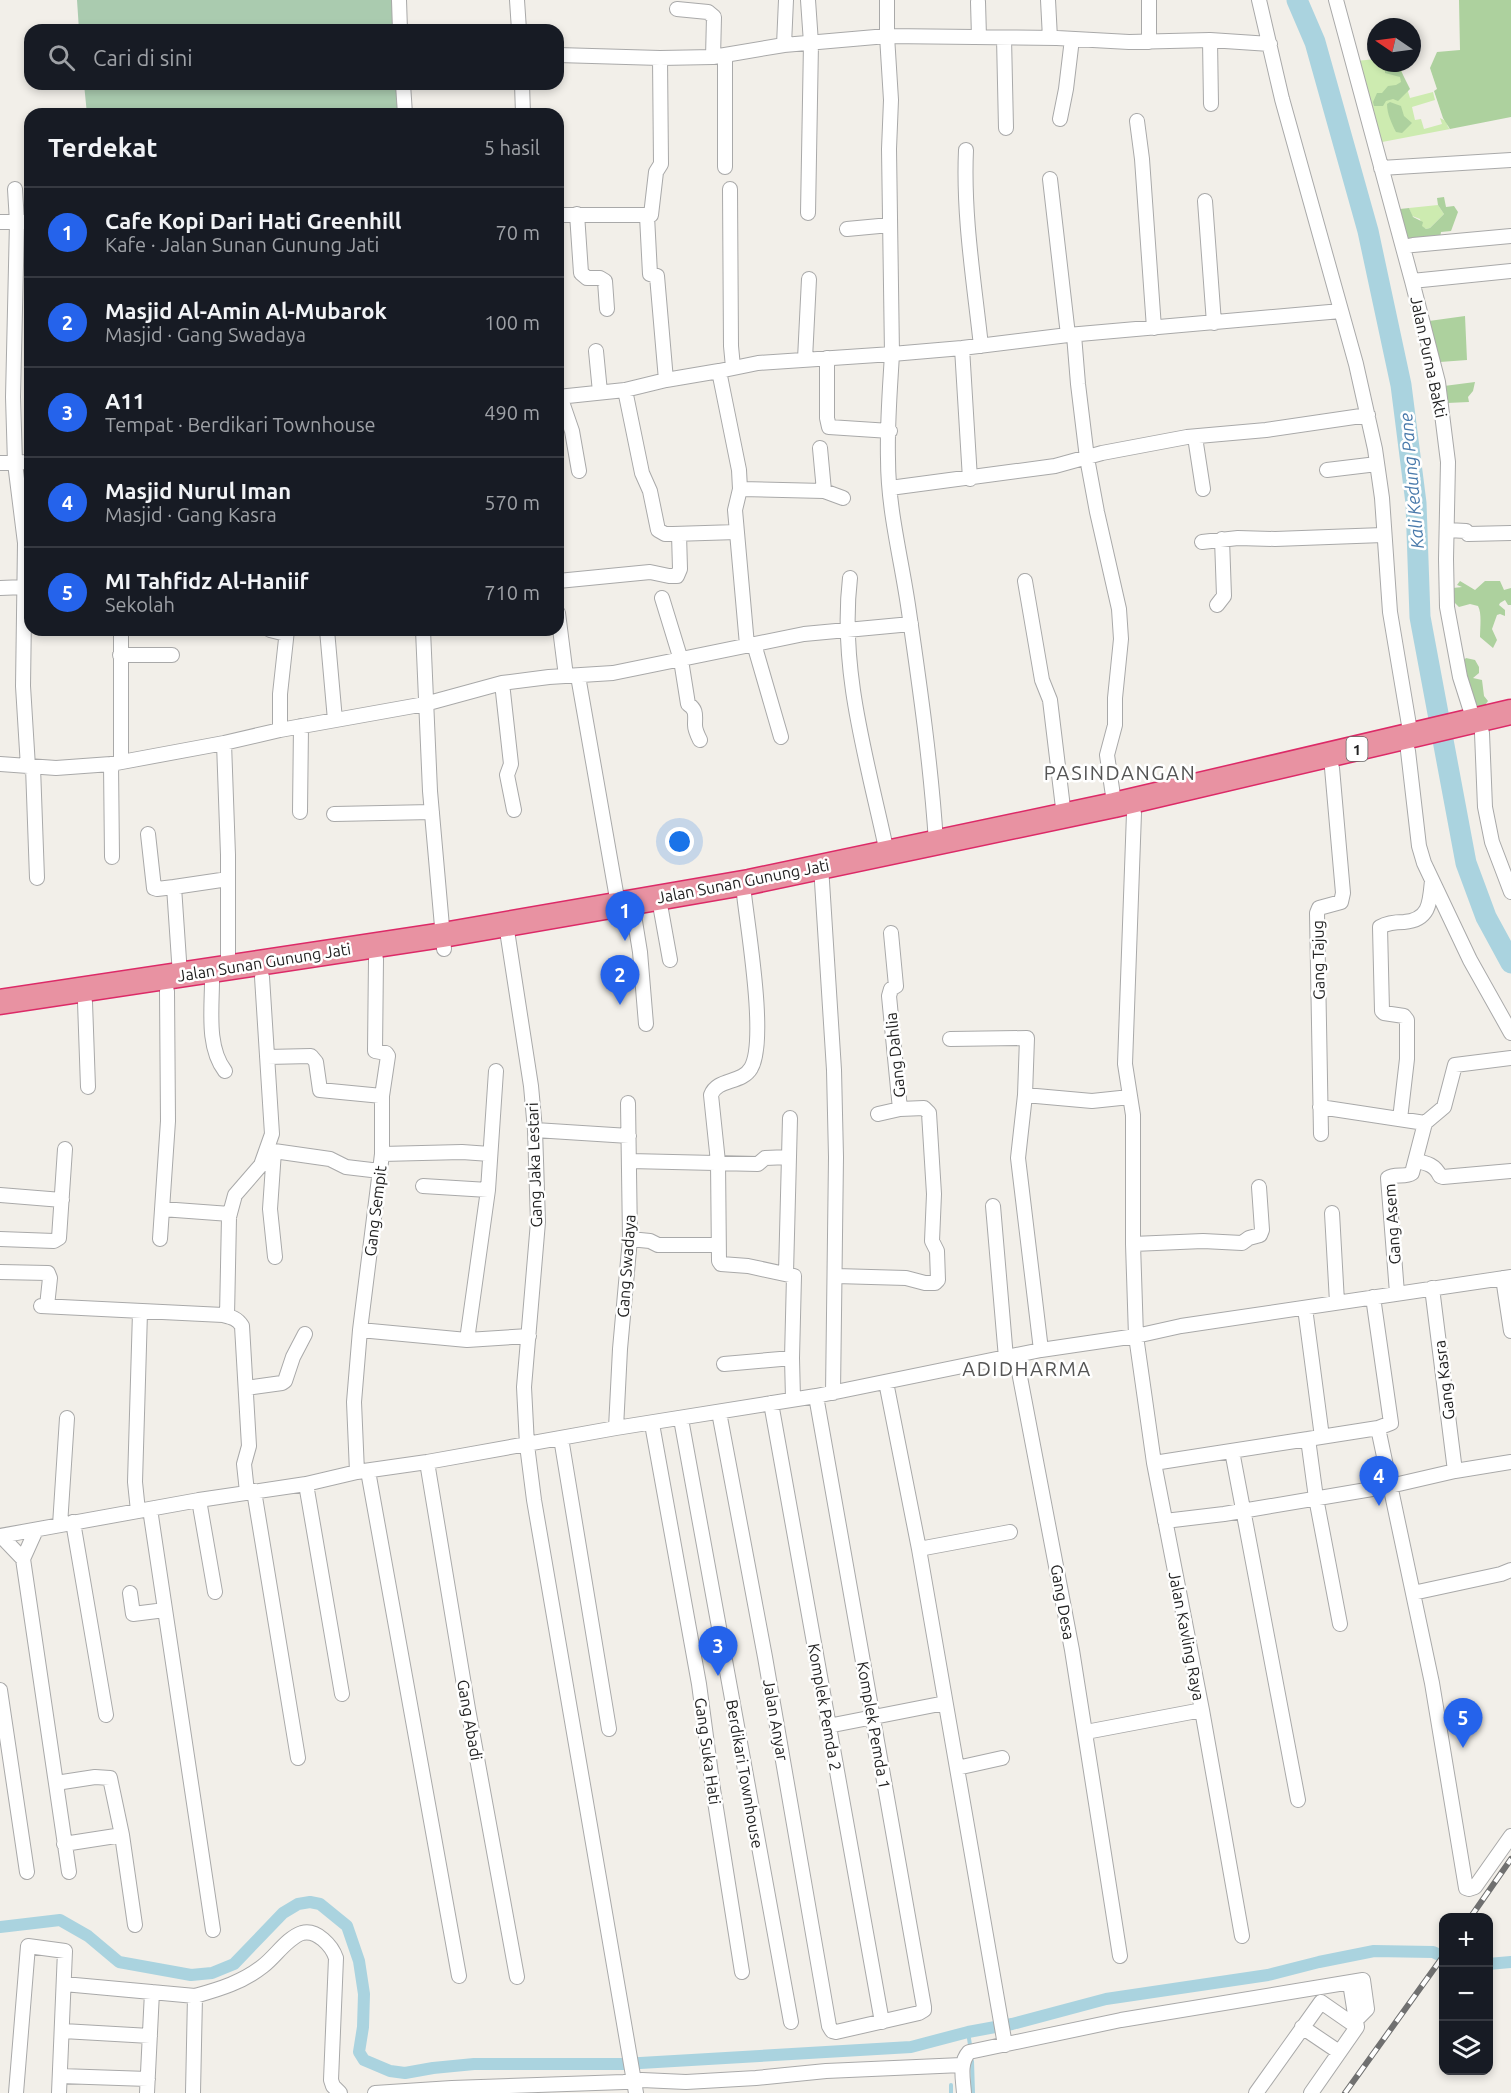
<!DOCTYPE html>
<html lang="id">
<head>
<meta charset="utf-8">
<style>
  body { margin:0; font-family:Ubuntu,sans-serif; background:#20242c; color:#f1f3f6 }
  .controls { position:absolute; right:18px; bottom:18px; display:grid; overflow:hidden; border-radius:12px; box-shadow:0 3px 9px #0003 }
  .controls button { width:54px; height:54px; display:grid; place-items:center; padding:0; border:0; border-bottom:2px solid #363941; background:#171b24; color:#f1f3f6; font:30px sans-serif }
  .compass { position:absolute; left:1367px; top:18px; width:54px; height:54px; border-radius:50%; background:#171b24; box-shadow:0 3px 9px #0003; rotate:283deg }
  .you { position:absolute; left:680px; top:842px; width:21px; height:21px; margin:-15px; border:4px solid #fff; border-radius:50%; background:#1a73e8; box-shadow:0 0 0 9px #1a73e833 }
  .badge { display:grid; place-items:center; width:39px; height:39px; border-radius:50%; background:#2563eb; color:#fff; font-size:20px; font-weight:700 }
  .pin { position:absolute; translate:-50% -50px; filter:drop-shadow(0 2px 3px #0008) }
  .pin::after { content:''; position:absolute; top:32px; width:21px; height:18px; background:inherit; clip-path:polygon(0 0,100% 0,50% 100%) }
  .list { margin:0; padding:0; list-style:none }
  h2 { display:flex; justify-content:space-between; align-items:center; height:78px; margin:0; padding:0 24px; font-size:26px }
  h2 small { font-size:20px; font-weight:400; color:#9ea1a6 }
  .list li { display:grid; grid-template-columns:39px 1fr auto; gap:18px; align-items:center; box-sizing:border-box; height:90px; padding:0 24px; border-top:2px solid #363941 }
  .list b { display:block; font-size:22px; white-space:nowrap }
  .list p { margin:0; font-size:20px; white-space:nowrap; color:#9ea1a6 }
  .list em { font-size:20px; font-style:normal; color:#9ea1a6 }
  .icon { flex:none; width:33px; height:33px; fill:none; stroke:currentColor; stroke-width:2; stroke-linecap:round; stroke-linejoin:round }
  .map { position:relative; flex:none; width:1511px; height:2093px; overflow:hidden }
  .search { position:absolute; background:#171b24; box-shadow:0 3px 9px #0003; left:24px; top:24px; width:540px; height:66px; display:flex; align-items:center; gap:15px; box-sizing:border-box; padding:0 21px; border-radius:18px; color:#9ea1a6; font-size:22px }
  .panel { position:absolute; background:#171b24; box-shadow:0 3px 9px #0003; left:24px; top:108px; width:540px; height:528px; border-radius:18px }
  .map>svg:first-child { display:block }
  .grass { fill:#cdebb0 }
  .forest { fill:#add19e }
  .cemetery { fill:#aacbaf }
  .lines { fill:none; stroke-linecap:round; stroke-linejoin:round }
  .stream { stroke:#aad3df; stroke-width:4 }
  .canal { stroke:#aad3df; stroke-width:12 }
  .river { stroke:#aad3df; stroke-width:21 }
  .street-casing { stroke:#a9a9a9; stroke-width:16 }
  .highway-casing { stroke:#dc2a67; stroke-width:27 }
  .street { stroke:#fff; stroke-width:14 }
  .highway { stroke:#e892a2; stroke-width:24 }
  .rail-casing { stroke:#707070; stroke-width:6 }
  .rail { stroke:#fff; stroke-width:4; stroke-dasharray:11; stroke-linecap:butt }
  .labels { text-anchor:middle; dominant-baseline:central; stroke-width:5; stroke-linejoin:round; paint-order:stroke }
  .shield { fill:#fff; stroke:#646464; stroke-width:1.5 }
  .shield-label { font-size:15px; font-weight:bold; fill:#222 }
  .street-label { font-size:16px; fill:#222; stroke:#fff }
  .water-label { font-size:18px; font-style:italic; fill:#4a7aab; stroke:#fff }
  .quarter-label { font-size:20px; letter-spacing:1.5px; fill:#555; stroke:#fff }
</style>
</head>
<body>
<div class="map">
<svg width="1511" height="2093" viewBox="0 0 1511 2093">
  <rect width="100%" height="100%" fill="#f2efe9"/>
  <path class="grass" d="M1376,59V63H1399L1410,98L1433,92L1435,100L1412,107L1415,120L1421,119L1424,129L1442,124L1440,118L1446,121L1448,127L1450,129L1377,143L1356,61Z
    M1438,205L1444,214L1430,228L1426,229L1422,227L1420,219L1412,216L1409,208Z"/>
  <path class="forest" d="M1459,0H1511V117L1450,129L1443,118L1434,91L1437,89L1430,68L1437,52L1460,50Z
    M1383,63H1401V71L1410,89L1398,101L1393,99L1386,101L1383,106H1374L1373,102L1377,93H1382L1388,86L1396,85L1401,82L1400,77L1385,73V66Z
    M1390,102L1401,106L1404,116L1412,123L1402,133L1396,132C1392,124 1387,114 1387,104Z
    M1444,197L1446,207L1454,206L1458,212L1451,231L1441,232L1440,238L1407,240L1400,209L1409,208L1413,217L1423,222L1422,226L1426,229L1430,228L1444,214L1438,205L1437,198Z
    M1465,316L1467,360L1440,362L1429,321Z
    M1475,382L1473,391L1468,397L1469,402L1447,403L1444,386Z
    M1460,581L1475,590L1485,581H1500L1504,590L1511,588V605H1508L1505,600L1500,603L1499,605L1505,610V616L1500,614L1497,615L1492,629L1497,640L1493,648L1480,637C1480,628 1482,613 1478,606L1470,604L1459,607L1453,601V588L1462,587L1457,585Z
    M1466,658L1475,660L1479,667V673L1473,678L1482,680L1484,696L1488,701L1485,705L1486,710L1477,713L1462,662Z"/>
  <path class="cemetery" d="M77,0H395L396,30H79Z
    M84,84H398L399,114H87Z"/>
  <g class="lines">
    <path class="stream" d="M968,2032L970,2045
      M972,2061L973,2093
      M951,2085V2093"/>
    <path class="canal" d="M0,1927L60,1920L88,1936L119,1962L191,1975L212,1973L234,1964L283,1913L298,1904L310,1902L320,1904L347,1926L359,1961L364,1994L363,2027L359,2052L364,2060L390,2071L405,2073L433,2068L474,2064H623L911,2047L968,2032L1012,2024L1106,1999L1268,1975L1319,1962L1374,1951L1433,1952L1444,1957
      M1488,1964L1511,1962"/>
    <path class="river" d="M1297,0L1315,42L1368,231L1401,385L1416,503L1420,617L1466,863L1486,917L1511,963"/>
    <defs>
      <path id="street" d="M399,0L400,30
        M517,0L519,30
        M1048,0L1050,38
        M1259,0L1282,99L1356,364L1375,449L1382,498L1390,612L1411,737
        M1336,0L1412,281L1438,382L1448,462L1446,559L1447,607L1460,677L1474,721
        M978,2L979,37
        M677,9L708,12L714,17L713,57
        M1004,38L1006,128
        M1210,40L1211,104
        M1149,42V0
        M784,45L786,0
        M558,55L660,58L713,57L784,45L887,36L1057,38L1129,42L1210,40L1270,44
        M725,56V167
        M403,84L405,114
        M522,84L523,114
        M1060,119L1066,89L1072,39
        M1137,121L1142,159L1154,328
        M966,150C963,216 974,281 981,346
        M1381,168L1511,160
        M1050,179L1068,335
        M15,189L17,222L13,397L15,463L25,543L23,686L28,767
        M730,189L731,346L733,367
        M1205,201L1214,323
        M808,213L811,43L808,0
        M577,214L581,273L587,278H600L605,281L607,309
        M558,215H651L656,172L661,164L660,58
        M647,216L650,274L657,276L666,380
        M0,222H30
        M847,229L890,225
        M1403,247L1413,245L1511,236
        M1412,281L1511,271
        M1074,335L1078,384L1087,458L1097,512L1119,609L1121,639L1115,698V725L1107,755L1115,809
        M962,348L970,479
        M596,351L600,392
        M827,358V418L829,427L890,431
        M805,359L809,279
        M719,371L758,363L892,354L889,149L891,100L887,36V0
        M625,390L642,473L650,491L658,530L665,534H673L737,532
        M560,396L572,431L579,471
        M558,397L625,390L666,380L719,371L739,470L740,489L735,510L747,645
        M1195,437L1203,489
        M820,448L824,491
        M0,463L30,462
        M1327,470L1377,464
        M890,488L1055,466L1102,453L1187,437L1266,430L1368,415
        M740,489L824,491L843,498
        M1447,530L1466,531L1468,534L1511,533
        M1202,542L1238,538L1275,539L1383,535
        M850,578C839,671 868,763 887,853
        M558,581L650,572L669,576H677L680,569L679,534
        M1025,581L1042,680L1050,700L1064,816
        M0,588L25,587
        M662,598L681,660L688,704C697,710 695,715 695,725C695,730 698,736 700,740
        M1217,605L1224,596L1222,539
        M558,613L566,676
        M121,630V761
        M270,630L286,634
        M327,630L335,720
        M423,630L430,791L444,949
        M754,644L781,737
        M120,655H172
        M578,676L618,904
        M502,683L511,764L507,775L514,810
        M280,730V694L287,630
        M1482,733L1485,807L1492,842L1511,892
        M224,743L228,855V968
        M1408,751L1419,846L1424,863L1470,960L1511,1033
        M0,764L56,768L111,764L224,743L280,730L425,704L502,683L549,677L613,673L804,634L911,624
        M111,764L112,857
        M33,767L37,878
        M300,812L301,726
        M1134,813L1125,1064L1133,1115V1244L1136,1336L1154,1463L1202,1710L1242,1936
        M334,814L432,812
        M148,834L154,888L157,889L174,887L180,975
        M936,842C931,765 920,688 909,612C902,561 888,511 888,459C887,424 890,389 892,354L962,348L1068,335L1341,311
        M821,866L834,1070L836,1157L833,1393
        M174,887L228,879
        M744,894C748,930 767,1041 751,1068C742,1084 717,1078 711,1095L718,1162L719,1261L721,1264L748,1266L794,1276L792,1358
        M661,910L670,960
        M634,915L640,952L646,1024
        M506,924L531,1086L535,1130L538,1222L524,1387L527,1445L534,1500L636,2093
        M891,933L896,986L891,989L889,996L900,1109
        M212,971C213,1003 205,1045 225,1071
        M85,1002L88,1087
        M950,1039L1027,1038L1025,1095L1018,1158L1041,1350
        M267,1057L311,1056L316,1062L320,1090L382,1096
        M1025,1095L1092,1101L1130,1097
        M1320,1107L1425,1123
        M1400,1119L1407,1059V1020L1404,1016L1384,1013L1382,1011L1380,927C1387,923 1396,922 1404,922C1430,920 1430,902 1432,880
        M535,1130L629,1136
        M1321,1134L1317,913L1319,908L1341,902L1343,893L1332,768
        M267,1150L330,1159L346,1167L380,1171
        M274,1151L270,1209L275,1257
        M382,1154L462,1152L490,1154
        M630,1161L758,1164L765,1158L789,1157
        M1416,1161C1427,1163 1435,1165 1440,1176L1443,1177L1511,1171
        M423,1186L488,1190
        M0,1195L62,1200
        M993,1206L1006,1358
        M162,1209L230,1214
        M1332,1213L1337,1302
        M0,1239L54,1241L59,1238L65,1149
        M160,1239L168,1121L167,991
        M630,1239L650,1241L658,1245H718
        M1133,1244L1203,1241L1242,1243L1249,1238L1260,1235L1262,1230L1259,1187
        M0,1272L48,1273L50,1278L47,1306
        M786,1273L790,1118
        M836,1276L906,1278L925,1283H935L938,1280L937,1251L932,1241L934,1194L929,1113L924,1108L900,1109L878,1114
        M1503,1278L1511,1331
        M1432,1288L1455,1471
        M1397,1293L1388,1178C1395,1173 1405,1178 1412,1173L1425,1123L1444,1107L1455,1065L1511,1058
        M41,1306L223,1315C231,1317 237,1318 242,1326L249,1446L244,1464L247,1492
        M1305,1308L1322,1437
        M227,1316L229,1217L235,1195L261,1165L272,1134L262,977
        M360,1330L467,1340L529,1336
        M467,1340L488,1190L496,1071
        M1016,1356L1072,1650L1120,1956
        M724,1364L792,1358L793,1399
        M886,1382L919,1549L1005,2045
        M246,1388L282,1383L285,1381L293,1357L305,1334
        M771,1403L882,2022
        M719,1412L765,1657L829,2026L832,2031L836,2032L919,2013L924,2010V2007L816,1396
        M681,1419L791,2022
        M652,1424L699,1684L713,1789L742,1972
        M616,1428L620,1349L630,1239L628,1103
        M1378,1428L1432,1683L1466,1888L1469,1889L1475,1887L1511,1836
        M561,1438L609,1729
        M1308,1439L1378,1428L1391,1423L1373,1297
        M1232,1451L1298,1800
        M427,1462L468,1709L517,1977
        M1154,1463L1308,1439L1316,1498L1340,1624
        M368,1471L459,1976
        M357,1472L354,1402L360,1330L382,1154V1096L388,1056L386,1053L375,1051L376,959
        M306,1484L342,1694
        M254,1491L298,1758
        M199,1500L215,1592
        M150,1509L213,1930
        M138,1511L135,1482L140,1312
        M1165,1521L1224,1514L1390,1486L1455,1471L1511,1462
        M73,1522L106,1715
        M60,1525L67,1418
        M36,1530L23,1559L69,1872
        M0,1536L199,1500L306,1484L357,1472L427,1462L616,1428L816,1396L1041,1350L1136,1336L1181,1326L1511,1277
        M1,1536L23,1559
        M919,1549L1010,1532
        M130,1593L133,1614L165,1610
        M1413,1593L1501,1574L1511,1570
        M0,1690L27,1872
        M828,1726L945,1703
        M1086,1732L1202,1710
        M957,1768L1002,1758
        M56,1783L95,1777L110,1778L122,1835
        M64,1844L122,1835L135,1925
        M64,1984L195,1996L193,2093
        M195,1996C220,1989 243,1982 263,1966C276,1956 287,1938 302,1933C317,1929 332,1946 336,1958L331,2080L333,2086L340,2093
        M1302,2027L1339,2052
        M63,2031L150,2036
        M60,2076L148,2079
        M16,2093L28,1946L65,1951L59,2093
        M147,2093L152,1992
        M375,2093L452,2088L624,2082L642,2080L686,2082L756,2078L826,2071L962,2065
        M964,2093C963,2079 959,2063 969,2052L1121,2020L1363,1980L1367,2009L1357,2019
        M1256,2093L1321,2002L1357,2027
        M1311,2093L1357,2027L1350,1983"/>
      <path id="highway" d="M0,1002L443,935L749,882L1114,805L1511,712"/>
    </defs>
    <use href="#street" class="street-casing"/>
    <use href="#highway" class="highway-casing"/>
    <use href="#street" class="street"/>
    <use href="#highway" class="highway"/>
    <defs>
      <path id="rail" d="M1470,1918L1511,1859
        M1345,2093L1444,1955"/>
    </defs>
    <use href="#rail" class="rail-casing"/>
    <use href="#rail" class="rail"/>
  </g>
  <g class="labels">
    <rect class="shield" x="1346.5" y="737" width="21" height="24" rx="4.5"/>
    <g class="shield-label">
      <text x="1357" y="749">1</text>
    </g>
    <g class="street-label">
      <text transform="translate(1429 357) rotate(78)">Jalan Purna Bakti</text>
      <text transform="translate(743 881) rotate(-11)">Jalan Sunan Gunung Jati</text>
      <text transform="translate(1318 960) rotate(-91)">Gang Tajug</text>
      <text transform="translate(264 962) rotate(-9)">Jalan Sunan Gunung Jati</text>
      <text transform="translate(895 1055) rotate(-96)">Gang Dahlia</text>
      <text transform="translate(534 1165) rotate(-92)">Gang Jaka Lestari</text>
      <text transform="translate(375 1211) rotate(-83)">Gang Sempit</text>
      <text transform="translate(1392 1224) rotate(-94)">Gang Asem</text>
      <text transform="translate(626 1266) rotate(-86)">Gang Swadaya</text>
      <text transform="translate(1444 1380) rotate(-97)">Gang Kasra</text>
      <text transform="translate(1063 1602) rotate(80)">Gang Desa</text>
      <text transform="translate(1187 1636) rotate(79)">Jalan Kavling Raya</text>
      <text transform="translate(825 1707) rotate(80)">Komplek Pemda 2</text>
      <text transform="translate(470 1720) rotate(80)">Gang Abadi</text>
      <text transform="translate(776 1720) rotate(80)">Jalan Anyar</text>
      <text transform="translate(874 1725) rotate(80)">Komplek Pemda 1</text>
      <text transform="translate(708 1751) rotate(82)">Gang Suka Hati</text>
      <text transform="translate(745 1774) rotate(80)">Berdikari Townhouse</text>
    </g>
    <g class="water-label">
      <text transform="translate(1411 481) rotate(-95)">Kali Kedung Pane</text>
    </g>
    <g class="quarter-label">
      <text x="1120" y="772">PASINDANGAN</text>
      <text x="1027" y="1368">ADIDHARMA</text>
    </g>
  </g>
</svg>
<div class="controls">
<button>+</button>
<button>−</button>
<button><svg class="icon" aria-label="layers" viewBox="0 0 24 24"><path d="M12 4l9 5-9 5-9-5zM3 14l9 5 9-5"/></svg></button>
</div>
<svg class="compass" viewBox="-18 -18 36 36"><path d="M0-13l5 13h-10z" fill="#e53935"/><path d="M0 13l5-13h-10z" fill="#9ea1a6"/></svg>
<div class="you"></div>
<div class="pin badge" style="left:625px;top:941px">1</div>
<div class="pin badge" style="left:620px;top:1005px">2</div>
<div class="pin badge" style="left:718px;top:1676px">3</div>
<div class="pin badge" style="left:1379px;top:1506px">4</div>
<div class="pin badge" style="left:1463px;top:1748px">5</div>
<div class="search"><svg class="icon" aria-label="search" viewBox="0 0 24 24"><circle cx="10" cy="10" r="6"/><path d="M15 15l6 6"/></svg>Cari di sini</div>
<section class="panel">
<h2>Terdekat<small>5 hasil</small></h2>
<ul class="list">
<li><span class="badge">1</span><div><b>Cafe Kopi Dari Hati Greenhill</b><p>Kafe · Jalan Sunan Gunung Jati</p></div><em>70 m</em></li>
<li><span class="badge">2</span><div><b>Masjid Al-Amin Al-Mubarok</b><p>Masjid · Gang Swadaya</p></div><em>100 m</em></li>
<li><span class="badge">3</span><div><b>A11</b><p>Tempat · Berdikari Townhouse</p></div><em>490 m</em></li>
<li><span class="badge">4</span><div><b>Masjid Nurul Iman</b><p>Masjid · Gang Kasra</p></div><em>570 m</em></li>
<li><span class="badge">5</span><div><b>MI Tahfidz Al-Haniif</b><p>Sekolah</p></div><em>710 m</em></li>
</ul>
</section>
</div>
</body>
</html>
